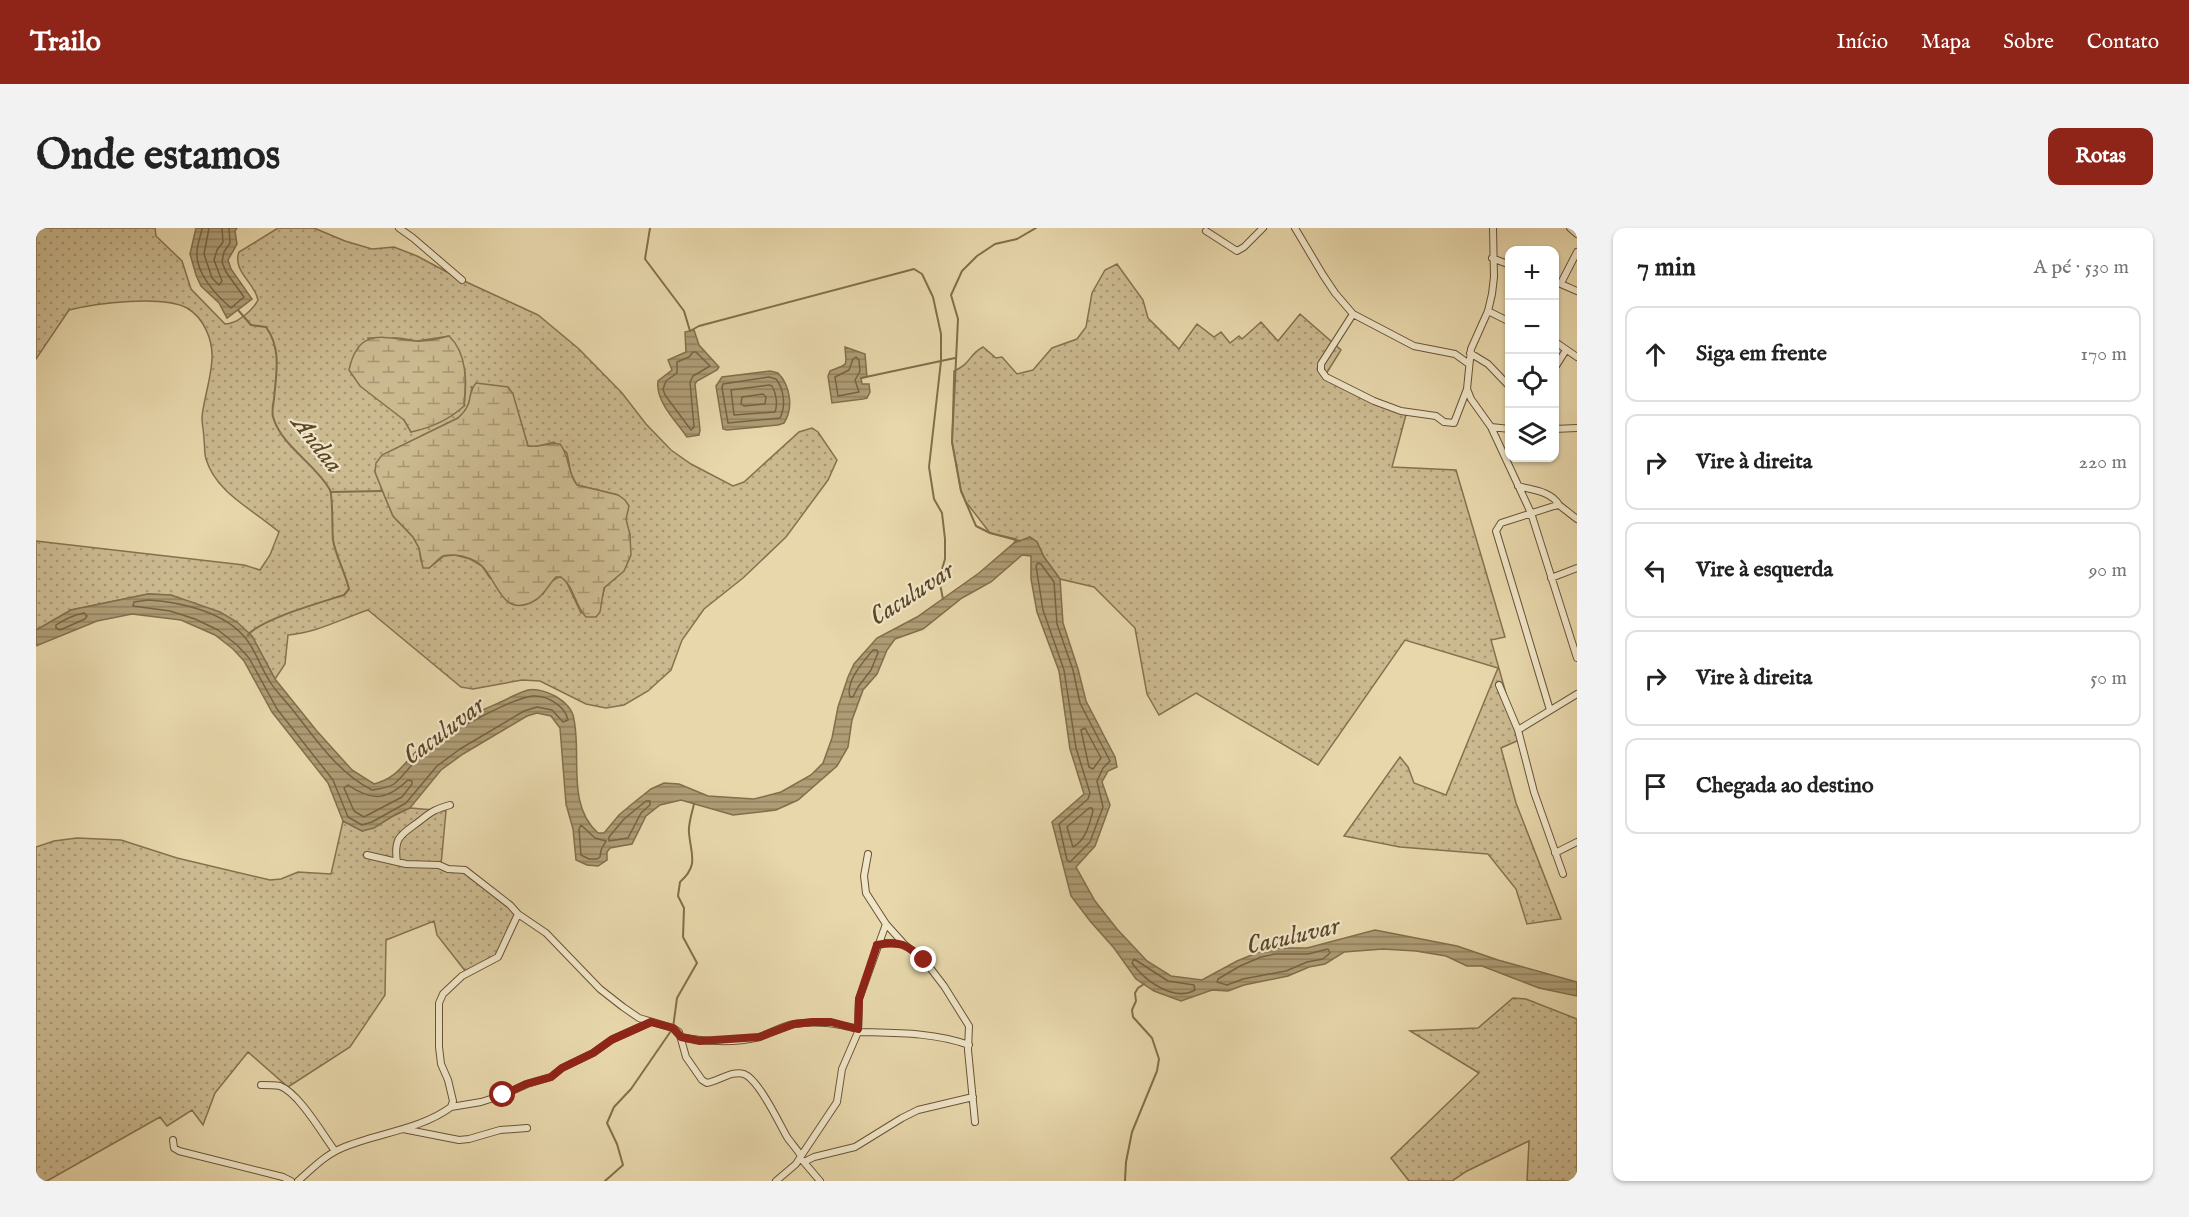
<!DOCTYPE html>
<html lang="pt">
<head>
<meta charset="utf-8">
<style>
  body { margin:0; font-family:"IM FELL English",serif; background:#f2f2f2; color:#222 }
  .controls { position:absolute; right:18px; top:18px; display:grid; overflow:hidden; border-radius:12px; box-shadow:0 2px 4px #0004 }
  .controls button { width:54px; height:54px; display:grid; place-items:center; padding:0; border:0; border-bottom:2px solid #e0e0e0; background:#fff; color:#222; font:30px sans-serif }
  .stop { position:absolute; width:18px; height:18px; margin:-14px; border:4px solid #8f2418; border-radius:50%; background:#fff }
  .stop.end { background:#8f2418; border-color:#fff; box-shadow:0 2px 6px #0008 }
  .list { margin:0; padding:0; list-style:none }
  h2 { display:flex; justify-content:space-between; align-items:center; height:78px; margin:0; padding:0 24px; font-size:26px }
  h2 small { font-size:20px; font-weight:400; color:#767676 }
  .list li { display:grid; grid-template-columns:39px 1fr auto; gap:18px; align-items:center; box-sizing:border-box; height:96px; margin:0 12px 12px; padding:0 12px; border:2px solid #e0e0e0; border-radius:12px }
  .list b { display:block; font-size:22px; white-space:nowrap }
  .list em { font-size:20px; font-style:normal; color:#767676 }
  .icon { flex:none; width:33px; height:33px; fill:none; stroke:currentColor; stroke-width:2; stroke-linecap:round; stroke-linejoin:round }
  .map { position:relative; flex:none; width:1541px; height:953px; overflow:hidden; border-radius:12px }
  header { display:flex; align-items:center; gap:36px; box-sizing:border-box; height:84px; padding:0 30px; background:#8f2418; color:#fff }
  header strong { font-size:28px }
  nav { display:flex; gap:33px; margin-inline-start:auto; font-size:21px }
  .intro { display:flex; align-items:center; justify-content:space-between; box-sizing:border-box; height:144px; padding:0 36px }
  h1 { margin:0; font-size:42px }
  .button { padding:15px 27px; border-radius:12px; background:#8f2418; color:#fff; font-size:21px; font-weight:700 }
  main { display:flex; gap:36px; padding:0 36px }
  aside { flex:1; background:#fff; border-radius:12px; box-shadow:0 2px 4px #0004 }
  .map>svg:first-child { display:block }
  .grass { fill:url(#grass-dots); stroke:#86714e; stroke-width:1.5; fill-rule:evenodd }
  .wetland { fill:url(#wetland-marsh); stroke:#86714e; stroke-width:1.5 }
  .water { fill:url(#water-rules); stroke:#826e4b; stroke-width:1.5 }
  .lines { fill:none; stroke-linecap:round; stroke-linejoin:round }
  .shore { stroke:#776241; stroke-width:1.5 }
  .stream { stroke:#826e4b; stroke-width:2 }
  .street-casing { stroke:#6a5434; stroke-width:8 }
  .street { stroke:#efe5c8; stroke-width:6 }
  .route { stroke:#8f2418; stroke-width:8 }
  .labels { text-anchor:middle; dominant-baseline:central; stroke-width:4.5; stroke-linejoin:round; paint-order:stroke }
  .water-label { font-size:26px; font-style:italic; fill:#5c4627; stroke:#efe5c8 }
</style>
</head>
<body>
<header>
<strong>Trailo</strong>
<nav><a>Início</a><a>Mapa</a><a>Sobre</a><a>Contato</a></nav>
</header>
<div class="intro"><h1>Onde estamos</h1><a class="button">Rotas</a></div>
<main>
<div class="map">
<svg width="1541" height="953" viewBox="0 0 1541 953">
  <defs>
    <pattern id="grass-dots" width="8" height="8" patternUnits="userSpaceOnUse" patternTransform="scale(1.5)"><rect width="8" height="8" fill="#cbb990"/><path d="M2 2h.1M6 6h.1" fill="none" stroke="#a69674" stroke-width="1.8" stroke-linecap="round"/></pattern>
    <pattern id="wetland-marsh" width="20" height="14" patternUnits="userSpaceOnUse" patternTransform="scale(1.5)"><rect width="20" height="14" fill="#cbb990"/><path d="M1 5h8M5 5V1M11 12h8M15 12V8" fill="none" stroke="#a69674"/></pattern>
    <pattern id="water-rules" width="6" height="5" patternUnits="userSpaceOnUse" patternTransform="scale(1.5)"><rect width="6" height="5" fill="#ae9c75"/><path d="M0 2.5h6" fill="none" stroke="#8f7f5e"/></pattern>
  </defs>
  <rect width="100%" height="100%" fill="#e7d7ab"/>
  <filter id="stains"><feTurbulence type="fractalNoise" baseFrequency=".00333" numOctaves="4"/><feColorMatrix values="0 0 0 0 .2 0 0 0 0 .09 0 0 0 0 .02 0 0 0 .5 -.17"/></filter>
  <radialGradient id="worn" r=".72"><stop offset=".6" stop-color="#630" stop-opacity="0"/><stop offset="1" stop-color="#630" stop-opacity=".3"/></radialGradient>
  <path class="grass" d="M0,0H119L120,8L146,33L155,61L189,96C201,96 217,82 222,72C219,55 196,43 203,24L242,0H278L309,13L336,21L358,19L381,28L426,52L502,87L543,121L586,165L610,196L635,222L655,236L697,258L708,254L763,204L776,200L782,204L801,232L792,252L750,309L707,350L668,381L646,412L635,442L612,463L588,477L570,480L550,476L504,453L486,452L437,461L425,459L332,382C305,391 280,405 252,407L249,436L239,451L216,408L135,367L112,366L35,382L0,402V313L208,337L224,342L234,327L243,304C218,282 180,265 170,231C168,225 169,218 168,212C168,205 166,197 166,189C168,170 175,151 176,131C177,112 168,90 151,80C126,67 61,75 33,82L0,131ZM413,108C430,136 432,145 428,178L375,204L368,192L332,110H363L381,113ZM436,159L481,181L492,218L499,219L518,214L531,225L535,246L541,257L582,267L594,307L579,351C571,356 568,357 567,367L545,385L530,353L525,349C516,350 511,359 507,366L454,350L446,338L434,331L419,327L408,328L393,340L385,333L383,320L377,309L357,288L349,269L339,244L341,235L347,227L422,190L432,181Z
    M1081,36L1107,72L1112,90L1143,121L1161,96L1178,109L1185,104L1194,115L1203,108L1206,111L1225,94L1242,113L1264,86L1305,122L1290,146L1328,166L1371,183L1356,239L1420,242L1469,409L1455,412L1483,512L1465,520L1480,575L1525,691L1491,696L1480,661L1452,626L1364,619L1308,608L1364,529L1372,539L1378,555L1410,567L1462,440L1369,412L1282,537L1160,465L1123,487L1111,466L1099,400L1058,359L1024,351L1008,329L1001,314L994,309L978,315L980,311L954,305L930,274L925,263L916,214L918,143C936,135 932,127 947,119L960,130L966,129L981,146L997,142L1016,120L1041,111L1050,99L1056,65L1069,42Z
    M374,580L410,583L405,637L425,641L482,686L462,729L430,744L401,707L398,693L350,712L349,767L314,819L252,859L212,824L179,865L167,897L156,882L131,898L124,889L11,953H0V619L18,613L41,610L85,612L141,630L234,652L245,651L262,644L295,646L307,593L326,603Z
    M1477,770L1490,771L1541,791V953H1491L1493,913L1431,943L1416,953H1373L1355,930L1443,845L1374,803L1442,800Z"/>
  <path class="wetland" d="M413,108C432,126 430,154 428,178C413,192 394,200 375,204L368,192L324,158L313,142C322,100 345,109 379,113C391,114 402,111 413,108Z
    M440,155L472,159L477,166L492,218C503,220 513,214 524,216C534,228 531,245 541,257L582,267L589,272L593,278L590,291L594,307L595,327L588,343L568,360L564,384L560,389H550C539,378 538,358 525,349H520C512,357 508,368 498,373C467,390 462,355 447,339C442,333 433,330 426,328C420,327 413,326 407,328C402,331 397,337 393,340H387L383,320L377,309L357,288L349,269L339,244L340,235L346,227L422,190C439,175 430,167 440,155Z"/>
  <path class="water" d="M160,0H201L199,3L201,16L192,32L195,41L216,71L191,90L183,75L165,58L160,47L154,26Z
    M658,102L663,117L683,139L681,142L661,153L659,156L664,202L663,207L651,209C640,193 619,173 622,153L636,142L632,132L650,124L649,104Z
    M809,119L829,126L831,149L825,150L826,156H833L834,164L831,170L827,171L796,175L792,148L794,143C814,135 810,139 809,119Z
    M734,143L742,145C754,157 758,180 748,195L742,197L691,202L687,201L680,158L686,149Z
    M994,309L1001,314L1008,329L1024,351L1027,395L1042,441L1050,473L1079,529L1081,539L1072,543L1066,554L1074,577L1059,618L1040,639L1059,673L1081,701L1111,733L1135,748L1166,752L1201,733L1223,724L1238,720H1271L1339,702L1421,718L1462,732L1541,754V768L1503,760L1446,738H1431L1410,728L1380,723L1347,721L1308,724L1289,736L1273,739L1252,748L1208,757L1192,763L1176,762L1145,773L1118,763L1100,751L1078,720L1054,693L1035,668L1016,594L1048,566L1034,521L1023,443L1001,384L995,351V328L986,327L955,354L926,370L887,401L859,411L851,422L841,446L827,462L816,492L812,519L801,538L762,572L740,582L697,587L645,572L624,577L610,588L596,616L574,620L571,624V632L562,638L551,637L540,632L537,601L530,576L524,500L515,488L501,485L491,488L427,526L405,542L374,580L360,586L338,600L326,603L307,593L292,555L236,484L208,433L197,421L179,407L145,392L96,386L61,393L0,418V402L35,382L112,366L135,367L184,384L201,394L216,408L239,451L280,502L316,542L338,556C364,549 368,533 387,517C409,497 440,485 467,473C475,469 484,464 492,462C502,460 511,464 519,468C527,473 534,478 537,487C547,524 529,576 562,605H568L583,587L596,576L615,561L628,555L643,556L672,568L718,571L745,564L775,547L787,535L796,510L802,479L812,449L818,436L841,410L881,389L943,345L978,315Z"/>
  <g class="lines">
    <path class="shore" d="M166,0C165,8 161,16 161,24C159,45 181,68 195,80L208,69L190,44L186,34L188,24L194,15L193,0
      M173,0L168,26L176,50L183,57L186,53L178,32L181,22L187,14L186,0
      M657,124H660L674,138L657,148L654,154L658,199L655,202L629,167L627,161L630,153L641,145V134L653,129Z
      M820,129L823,132L824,143L819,152L823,164L802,168L799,149L813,142L817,131Z
      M733,149L740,151C748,161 750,178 744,190L692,195L686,160L687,156Z
      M733,157L736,158C740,165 742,176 739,184L698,187L695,162Z
      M727,166L730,169L729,176L708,178L705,176L706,169Z
      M1002,335L1005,336L1018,354L1021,396L1037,442L1044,475L1074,533L1067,540L1061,553L1067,579L1054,614L1034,634L1031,632L1023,596L1052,571L1054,565L1040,520L1028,442L1007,382L1000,338Z
      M112,372C145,374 190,384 211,412C220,424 225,440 233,452C239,463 249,472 256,481C279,510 302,545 336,562C343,561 352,560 358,556C370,546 378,532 390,522C406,508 476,470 497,468C511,467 529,478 532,492L527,494L516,482L501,479L488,483L424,521L401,538L370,575L336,594L326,597L312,589L297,552L241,481L213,430L201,417L182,402L159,391L134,383L97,378L98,374Z
      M48,385L51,388L49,391L24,402L20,400V397C29,391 38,387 48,385Z
      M837,422H841L842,425L835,442L822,459L817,469H814C809,454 827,434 837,422Z
      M1049,500L1065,530L1057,541L1053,539L1045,502Z
      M372,552L376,553V556L366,569L328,589L318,583L308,560L312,557C337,574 351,572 372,552Z
      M610,573H614V577L605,585L592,610L573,613V609L588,591Z
      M1053,580H1056L1057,583C1053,597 1050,612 1037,619L1031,599Z
      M545,597L559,610L570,613L565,622L564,629L561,631H553L545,627L543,601Z
      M1292,721L1294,725L1287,731L1271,734L1250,743L1207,751L1191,757L1181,754L1182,751L1204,738L1225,729L1239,726H1272Z
      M1098,731L1132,753L1158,757L1159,762C1138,774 1109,753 1096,735Z"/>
    <path class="stream" d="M614,0L609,31L648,83L654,103L663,98L878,41L886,46L897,69L905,106V133L893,239L898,271L906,285L909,311V331L903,351L907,371
      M202,82L215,97L230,99C246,121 240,146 238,171C237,176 236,184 237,189C246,219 279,235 294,262C297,268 296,302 297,312C300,329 309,344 313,361L308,367C286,374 225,391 212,407
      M825,150L919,130
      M295,264L346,263
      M984,313L954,305L940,298L925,263L916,214L922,91L915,67L926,43L941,28L959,16L981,11L1000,0
      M569,953L587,937L581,916L571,895L578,879L595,861L637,800L641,770L661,735L647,709L648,680L642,668L644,654C663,637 655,627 653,605C652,596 656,585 658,576
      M1089,953L1090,934L1096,904L1121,843L1123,831L1116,810L1097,789L1096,782L1100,773L1099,765L1102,760L1108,756"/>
    <defs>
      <path id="street" d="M363,0L377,10L426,52
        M1259,0L1287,47L1299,65L1317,86L1378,118L1419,126L1433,136
        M1457,0L1458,49L1456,66L1452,83L1435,121L1431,161L1435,171L1455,199L1495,285L1541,430
        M1534,0L1541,6
        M1170,3L1201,23L1208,19L1227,0
        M1456,30L1474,37
        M1518,53L1541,63
        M1525,55L1541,24
        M1452,83L1474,94
        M1317,86L1285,136V142L1290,149L1338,173L1365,183L1400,188L1408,194L1418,195L1431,161
        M1518,113L1541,129
        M1434,125L1452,136L1474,159
        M1518,141L1530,122
        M1455,199L1474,201
        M1518,201L1541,200
        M1482,258C1496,262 1515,263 1523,277
        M1515,350L1541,340
        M1463,457L1482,502
        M1514,482L1460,303L1465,295L1518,278L1523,277L1541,291
        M1519,625L1541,614
        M832,626L828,648L830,665L850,696L868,716L888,732L908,758L933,798L932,822L939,894
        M331,627L370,636L403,637L412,641L429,642L474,677L482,686
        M361,634C357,607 367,606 385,592C396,583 400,581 414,577
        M1527,646L1498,564L1482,502L1541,466
        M841,717L849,715L867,716
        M822,804C859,805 897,804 933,817
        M645,809C669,814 699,815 724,809C735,805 746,798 758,796C781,792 801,796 822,801
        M225,857C231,857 238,857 244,858C263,865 287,907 299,923
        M415,879L445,874L467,867L491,856L515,849L526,840L557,825L577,811L615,794
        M367,901L423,912L433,911L464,902L491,900
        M137,912L138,920L143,923L247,949L255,953
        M765,928L801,874L806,841L822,804L823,771L850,696
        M767,933L784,953
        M768,934L778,929L819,919L866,890L882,882L937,869
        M262,953C276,941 289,927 306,920C341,905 384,902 415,879L417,873L412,852L405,836L403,819V775L407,766L426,748L462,729L482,686L510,705L564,761L587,779L603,790L637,800L643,804L650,829L666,852L671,855C683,853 696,842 708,846C723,852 743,895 751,909C755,915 761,921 765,928L760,936L740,953"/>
    </defs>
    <use href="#street" class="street-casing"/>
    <use href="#street" class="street"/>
  </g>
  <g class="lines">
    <path class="route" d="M467,867L490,856L515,849L526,840L557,825L575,812L615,794L637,800L645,809L664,813L723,809L758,796L777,794H795L822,801L823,771L841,717C863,712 872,717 888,732"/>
  </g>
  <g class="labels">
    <g class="water-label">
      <text transform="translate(281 216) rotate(52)">Andaa</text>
      <text transform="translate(876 366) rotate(-33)">Caculuvar</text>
      <text transform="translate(408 503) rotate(-37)">Caculuvar</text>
      <text transform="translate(1257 708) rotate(-13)">Caculuvar</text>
    </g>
  </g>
  <rect width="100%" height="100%" filter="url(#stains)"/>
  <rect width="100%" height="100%" fill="url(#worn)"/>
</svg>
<div class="controls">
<button>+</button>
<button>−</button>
<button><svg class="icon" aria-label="locate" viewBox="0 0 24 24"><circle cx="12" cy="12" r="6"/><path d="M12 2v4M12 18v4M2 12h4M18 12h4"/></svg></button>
<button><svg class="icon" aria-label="layers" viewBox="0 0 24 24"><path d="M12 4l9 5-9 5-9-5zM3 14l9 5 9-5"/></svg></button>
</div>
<div class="stop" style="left:467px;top:867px"></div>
<div class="stop end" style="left:888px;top:732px"></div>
</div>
<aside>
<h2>7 min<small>A pé · 530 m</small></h2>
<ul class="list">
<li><svg class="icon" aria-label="ahead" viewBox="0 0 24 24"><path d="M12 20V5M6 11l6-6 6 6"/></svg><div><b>Siga em frente</b></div><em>170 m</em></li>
<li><svg class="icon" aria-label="right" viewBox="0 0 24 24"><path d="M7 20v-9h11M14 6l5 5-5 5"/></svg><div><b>Vire à direita</b></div><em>220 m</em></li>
<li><svg class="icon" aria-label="left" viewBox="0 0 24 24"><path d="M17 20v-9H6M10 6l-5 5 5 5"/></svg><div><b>Vire à esquerda</b></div><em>90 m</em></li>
<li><svg class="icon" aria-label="right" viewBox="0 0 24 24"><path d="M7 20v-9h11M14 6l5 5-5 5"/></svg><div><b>Vire à direita</b></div><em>50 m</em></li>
<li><svg class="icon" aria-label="arrive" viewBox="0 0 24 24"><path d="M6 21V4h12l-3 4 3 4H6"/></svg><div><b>Chegada ao destino</b></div></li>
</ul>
</aside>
</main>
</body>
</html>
